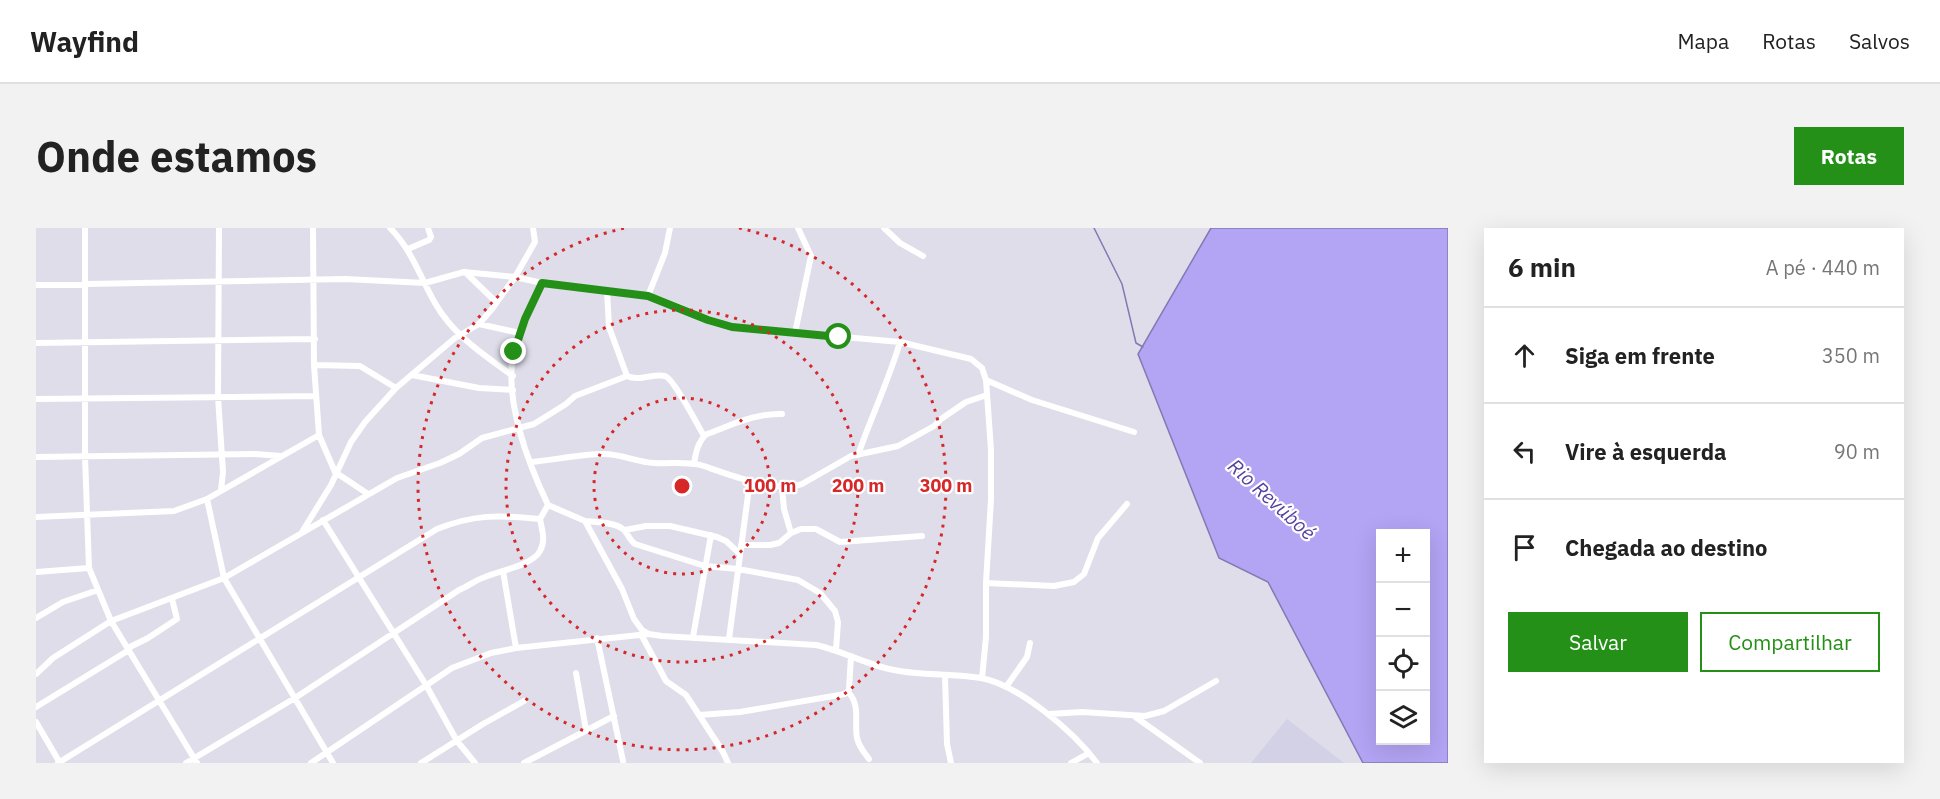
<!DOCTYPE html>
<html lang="pt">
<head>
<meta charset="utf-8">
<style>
  body { margin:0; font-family:"IBM Plex Sans",sans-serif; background:#f2f2f2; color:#222 }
  .controls { position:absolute; right:18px; bottom:18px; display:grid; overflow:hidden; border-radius:0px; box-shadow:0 6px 24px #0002 }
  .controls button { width:54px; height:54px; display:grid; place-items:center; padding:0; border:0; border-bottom:2px solid #e0e0e0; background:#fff; color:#222; font:30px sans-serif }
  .stop { position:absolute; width:18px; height:18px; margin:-14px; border:4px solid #249017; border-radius:50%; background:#fff }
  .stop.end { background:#249017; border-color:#fff; box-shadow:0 2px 6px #0008 }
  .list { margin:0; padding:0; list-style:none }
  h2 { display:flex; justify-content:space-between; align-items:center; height:78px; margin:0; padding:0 24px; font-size:26px }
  h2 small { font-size:20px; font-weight:400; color:#767676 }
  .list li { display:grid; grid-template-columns:39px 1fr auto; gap:18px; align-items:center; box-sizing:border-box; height:96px; padding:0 24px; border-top:2px solid #e0e0e0 }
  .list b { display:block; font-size:22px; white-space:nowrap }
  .list em { font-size:20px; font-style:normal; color:#767676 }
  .actions { display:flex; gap:12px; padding:18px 24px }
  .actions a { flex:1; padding:14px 0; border:2px solid #249017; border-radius:0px; text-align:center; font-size:21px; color:#249017 }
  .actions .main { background:#249017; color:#fff }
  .icon { flex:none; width:33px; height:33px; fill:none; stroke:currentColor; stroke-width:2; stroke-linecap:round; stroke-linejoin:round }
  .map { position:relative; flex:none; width:1412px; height:535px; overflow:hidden; border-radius:0px }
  header { display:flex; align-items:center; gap:36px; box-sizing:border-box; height:84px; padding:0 30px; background:#fff; border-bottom:2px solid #e0e0e0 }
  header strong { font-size:28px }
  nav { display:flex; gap:33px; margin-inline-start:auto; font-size:21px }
  .intro { display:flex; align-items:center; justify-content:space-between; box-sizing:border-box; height:144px; padding:0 36px }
  h1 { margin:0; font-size:42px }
  .button { padding:15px 27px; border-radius:0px; background:#249017; color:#fff; font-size:21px; font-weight:700 }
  main { display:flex; gap:36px; padding:0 36px }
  aside { flex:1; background:#fff; border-radius:0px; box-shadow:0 6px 24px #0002 }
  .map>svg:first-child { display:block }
  .built { fill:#d3d1e5 }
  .water { fill:#b3a4f4; stroke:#8479b2; stroke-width:1.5; fill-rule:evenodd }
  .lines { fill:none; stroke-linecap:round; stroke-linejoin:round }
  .stream { stroke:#8479b2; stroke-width:1.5 }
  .minor { stroke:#fff; stroke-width:6 }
  .route { stroke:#249017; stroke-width:8 }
  .ring { fill:none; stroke:#d62828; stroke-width:3; stroke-dasharray:3 6 }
  .labels { text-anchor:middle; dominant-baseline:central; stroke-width:4.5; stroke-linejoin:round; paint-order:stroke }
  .water-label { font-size:20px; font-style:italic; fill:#59409d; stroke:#fff }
  .centre { fill:#d62828; stroke:#fff; stroke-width:3 }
  .ring-label { font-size:18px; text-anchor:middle; font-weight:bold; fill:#d62828; stroke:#fff; stroke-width:4.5; stroke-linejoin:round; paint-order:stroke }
</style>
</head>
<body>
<header>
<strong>Wayfind</strong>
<nav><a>Mapa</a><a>Rotas</a><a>Salvos</a></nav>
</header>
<div class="intro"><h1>Onde estamos</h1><a class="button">Rotas</a></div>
<main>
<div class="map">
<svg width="1412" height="535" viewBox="0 0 1412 535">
  <rect width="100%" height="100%" fill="#dfddea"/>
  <path class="built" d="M1251,491L1308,535H1215Z"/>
  <path class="water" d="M1175,0H1412V535H1327L1232,354L1183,330L1102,126ZM1344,305H1390V512H1344Z"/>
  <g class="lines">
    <path class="stream" d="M1058,0L1086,56L1100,115L1107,119"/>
    <path class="minor" d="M49,0V228L53,340L75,393L161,535
      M183,0L182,169L187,244L185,262
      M277,0L278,137L283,207L299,244L332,266
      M354,0C376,22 384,49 399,75C417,107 448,127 477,148
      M848,0L864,15L887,28
      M372,21L393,12L395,9L392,0
      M429,44L460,74
      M506,55C496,77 485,99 478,123C467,170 492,235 512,277L549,293L586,361L598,391L606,402L613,406L626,408L780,417C807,423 831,437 858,442C887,448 916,445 945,450C983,457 1038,504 1061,535
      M0,57L309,51L389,55L428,44L479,49L506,55L612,68C641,76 667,91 696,99L864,114L935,131L946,140L950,152L955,222V271L950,355V409L946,450
      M571,62L573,99L591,148C603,154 617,145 629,148C638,151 662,198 668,208
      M612,68L629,25L634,0
      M443,96L484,105
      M759,105L775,28L762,0
      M0,115L279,111
      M278,137L324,138L360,160
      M376,147L443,160L477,162
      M950,152L996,172L1098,204
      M0,171L279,168
      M822,227C835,189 853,152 864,114
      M0,229L219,226L245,228
      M495,234C519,232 544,226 568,226C585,226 601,234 618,235C635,236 652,233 668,238C694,247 740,265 766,256L815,228L862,218L898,198L905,191L930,174L951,167
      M658,235C660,224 662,213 671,206C696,197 719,185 746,186
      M746,260L748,281L755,305
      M171,271L188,350L297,535
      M0,289L138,283L171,271L283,207
      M287,292L390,457L421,513L439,535
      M549,293C560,294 578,294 587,301C592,305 593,312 599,316L669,338L702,341L762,352L784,365L799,383L802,394L800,422
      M589,302L610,298H634L681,309L690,313L704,326
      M266,304L295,257L315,214L329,194L360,160L419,110L443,96L456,81L479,49L499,14L497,0
      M705,317H734L743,315L755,305L765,301H780L804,314L886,308
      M467,343L480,420
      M0,344L53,340
      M950,355L1018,358L1038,354L1048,346L1062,310L1091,276
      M0,390L27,374L62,362
      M606,408L630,453L650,467L687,524L692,535
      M657,409L675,307
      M561,410L587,533
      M693,411L714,252
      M92,420L112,410L141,391L136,371
      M540,445L550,502
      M0,446L17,430L75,393L188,350L361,250L404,235L423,226L446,210L498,196L530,176L539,168L591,148
      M909,447L911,516L915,535
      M970,459L991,429L994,415
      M812,464C825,477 818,494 821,510C823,519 828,524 833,531
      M0,479L93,422
      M1013,486L1046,484L1109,488L1128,483L1180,453
      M663,487L704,484L809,466L813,462L815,428
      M1098,488L1164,535
      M0,494L24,535
      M22,535L401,301C439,286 463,287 504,291L512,277
      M150,535L259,470L423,362C432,358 440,352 449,349C463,343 497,337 504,323C510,313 506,302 504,291
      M275,535L416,440L455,425L480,420L613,406
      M385,535L447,496L488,473
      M488,535L578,488
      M1035,535L1053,525"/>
  </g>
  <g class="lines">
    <path class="route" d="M478,124L489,91L506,55L612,68L672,92L696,99L803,109"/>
  </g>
  <g class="ring">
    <circle cx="646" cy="258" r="88"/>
    <circle cx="646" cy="258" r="176"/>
    <path d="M703 0A264 264 0 1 1 589 0"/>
  </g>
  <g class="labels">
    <g class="water-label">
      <text transform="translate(1236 271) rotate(42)">Rio Revúboé</text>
    </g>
  </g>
  <circle cx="646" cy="258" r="9" class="centre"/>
  <g class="ring-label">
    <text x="734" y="264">100 m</text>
    <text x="822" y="264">200 m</text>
    <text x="910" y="264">300 m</text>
  </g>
</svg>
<div class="controls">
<button>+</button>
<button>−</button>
<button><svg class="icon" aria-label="locate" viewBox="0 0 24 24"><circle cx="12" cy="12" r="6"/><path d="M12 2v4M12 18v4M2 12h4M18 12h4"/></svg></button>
<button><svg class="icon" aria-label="layers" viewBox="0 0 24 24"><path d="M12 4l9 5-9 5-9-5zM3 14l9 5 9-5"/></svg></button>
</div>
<div class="stop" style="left:803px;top:109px"></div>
<div class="stop end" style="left:478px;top:124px"></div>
</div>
<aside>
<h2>6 min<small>A pé · 440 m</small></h2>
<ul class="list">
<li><svg class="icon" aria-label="ahead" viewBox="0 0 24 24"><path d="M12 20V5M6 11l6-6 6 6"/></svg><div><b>Siga em frente</b></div><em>350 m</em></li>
<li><svg class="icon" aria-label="left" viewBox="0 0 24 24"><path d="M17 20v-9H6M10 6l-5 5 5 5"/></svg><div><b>Vire à esquerda</b></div><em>90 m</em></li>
<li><svg class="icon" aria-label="arrive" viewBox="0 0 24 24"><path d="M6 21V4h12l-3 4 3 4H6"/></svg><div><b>Chegada ao destino</b></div></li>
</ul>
<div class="actions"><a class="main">Salvar</a><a>Compartilhar</a></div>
</aside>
</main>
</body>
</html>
